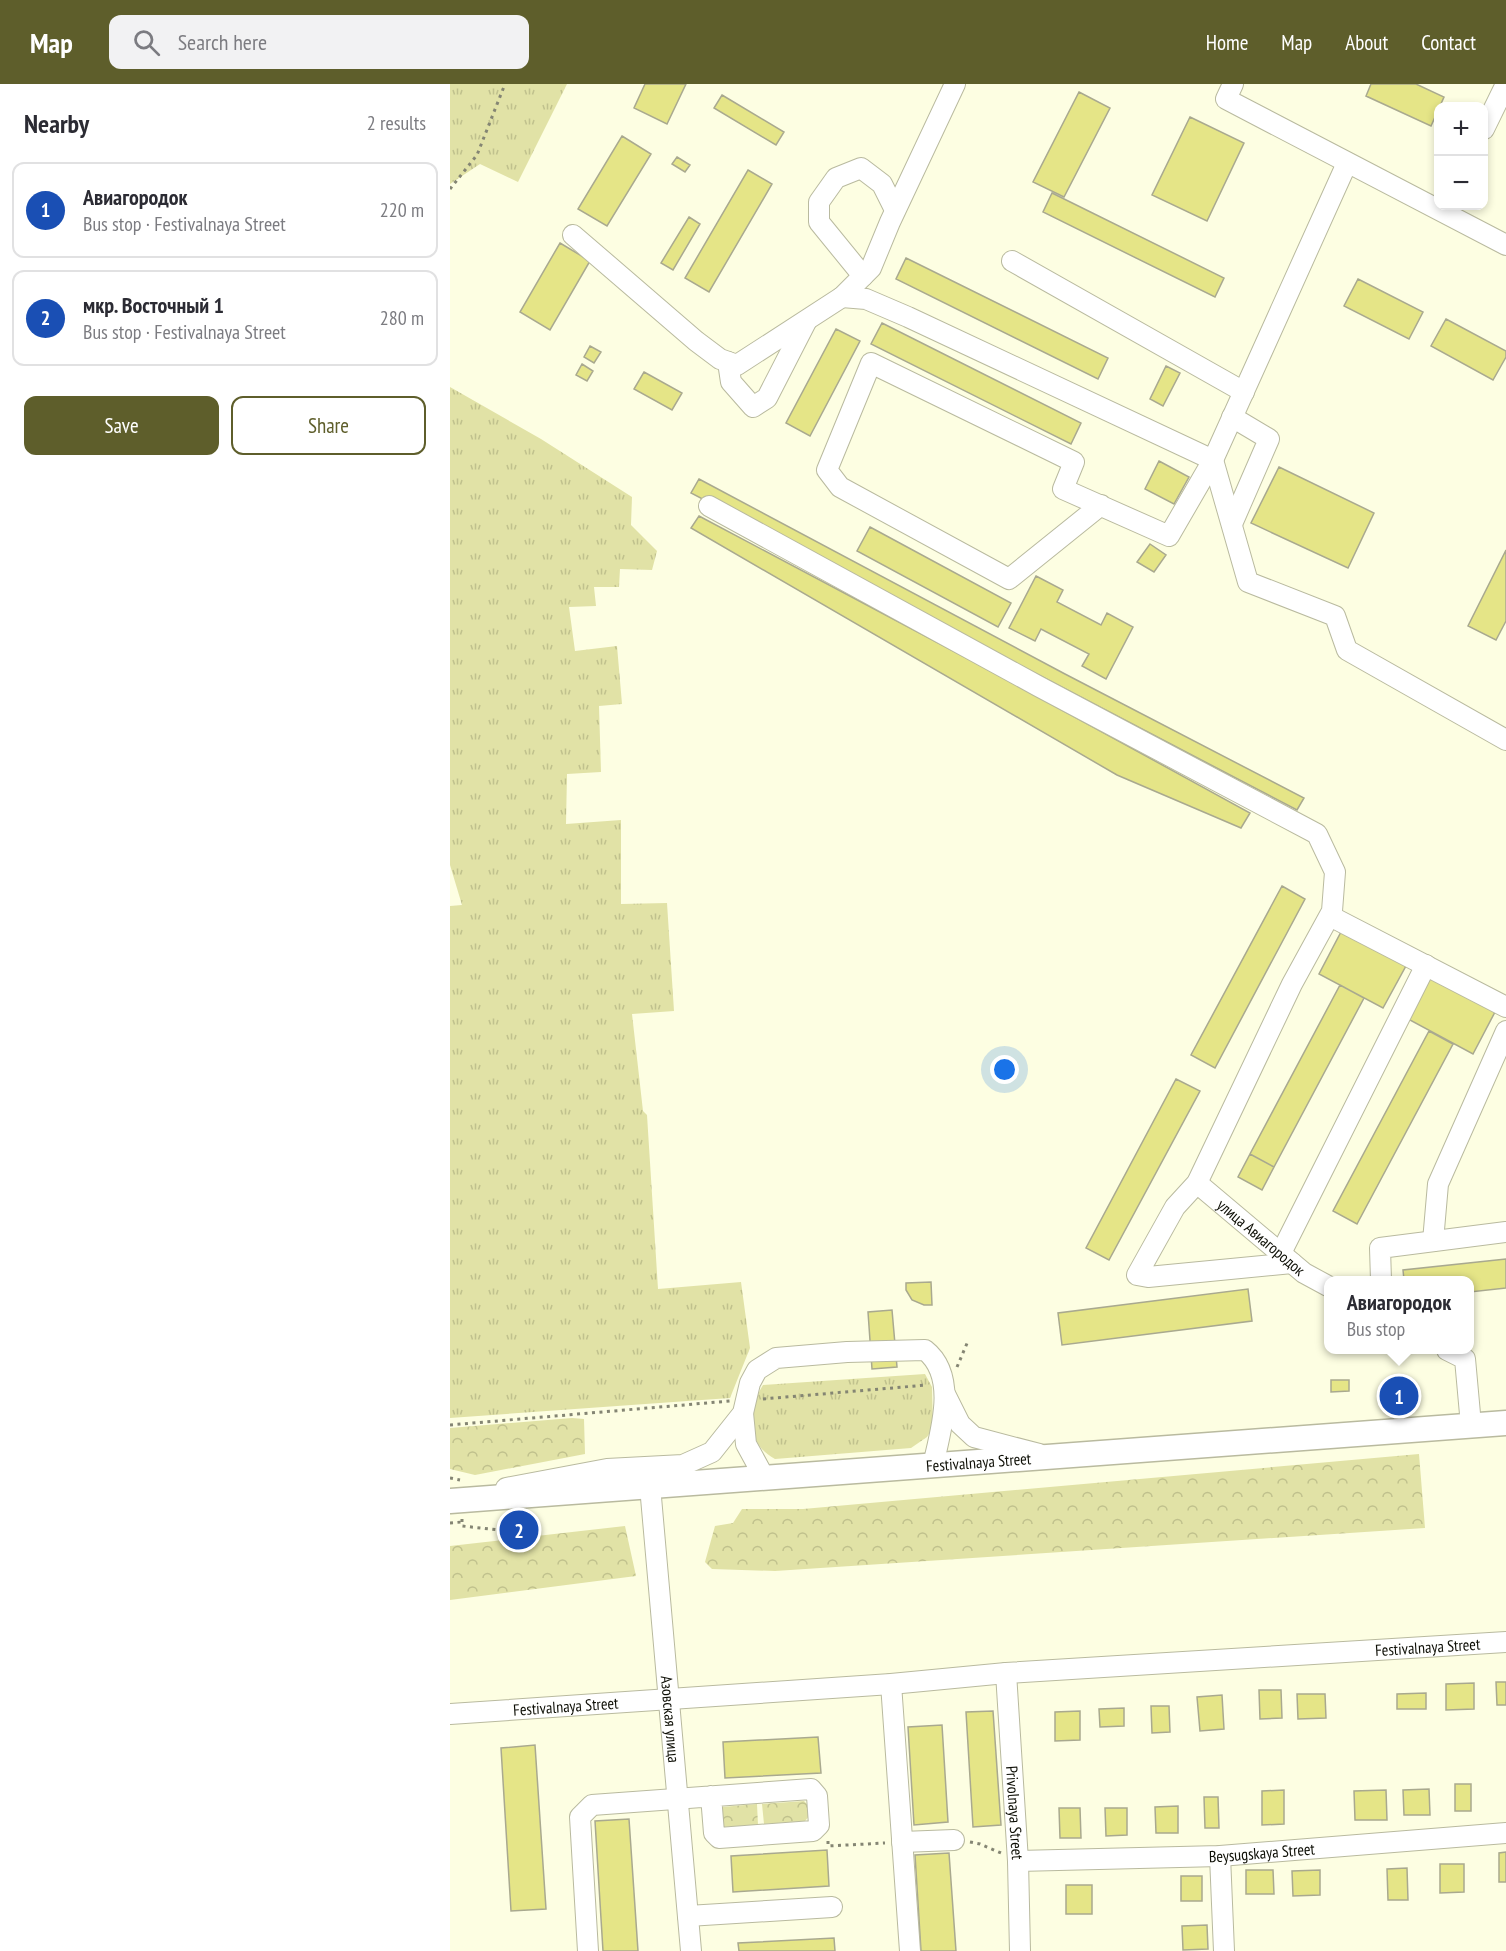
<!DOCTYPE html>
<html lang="en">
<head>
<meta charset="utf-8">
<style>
  body { margin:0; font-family:"PT Sans Narrow",sans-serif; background:#f2f2f3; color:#2b2b33 }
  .controls { position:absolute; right:18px; top:18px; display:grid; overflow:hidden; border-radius:12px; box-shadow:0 3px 9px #0003 }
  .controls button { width:54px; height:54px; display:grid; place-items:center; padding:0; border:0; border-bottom:2px solid #e1e1e2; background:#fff; color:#2b2b33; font:30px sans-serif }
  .you { position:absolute; left:555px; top:986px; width:21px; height:21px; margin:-15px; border:4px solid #fff; border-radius:50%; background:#1a73e8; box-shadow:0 0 0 9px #1a73e833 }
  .badge { display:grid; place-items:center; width:39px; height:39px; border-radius:50%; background:#5e5e2b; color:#fff; font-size:20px; font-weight:700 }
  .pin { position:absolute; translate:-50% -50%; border:3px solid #fff; box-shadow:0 2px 6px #0006 }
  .popup { position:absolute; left:874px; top:1192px; width:150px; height:78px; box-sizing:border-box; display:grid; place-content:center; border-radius:12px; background:#fff; filter:drop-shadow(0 2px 4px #0005); font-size:20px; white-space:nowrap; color:#7c7c81 }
  .popup b { font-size:22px; color:#2b2b33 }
  .popup::after { content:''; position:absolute; left:50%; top:100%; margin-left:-12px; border:12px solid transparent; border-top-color:#fff }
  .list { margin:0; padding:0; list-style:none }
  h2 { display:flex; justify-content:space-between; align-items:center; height:78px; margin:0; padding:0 24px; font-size:26px }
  h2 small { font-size:20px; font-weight:400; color:#7c7c81 }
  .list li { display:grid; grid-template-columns:39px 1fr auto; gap:18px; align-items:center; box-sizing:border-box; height:96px; margin:0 12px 12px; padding:0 12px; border:2px solid #e1e1e2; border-radius:12px }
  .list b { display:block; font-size:22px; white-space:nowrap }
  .list p { margin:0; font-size:20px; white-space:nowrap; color:#7c7c81 }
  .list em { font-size:20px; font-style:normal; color:#7c7c81 }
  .actions { display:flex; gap:12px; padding:18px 24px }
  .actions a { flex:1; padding:14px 0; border:2px solid #5e5e2b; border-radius:12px; text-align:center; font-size:21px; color:#5e5e2b }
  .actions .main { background:#5e5e2b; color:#fff }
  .icon { flex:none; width:33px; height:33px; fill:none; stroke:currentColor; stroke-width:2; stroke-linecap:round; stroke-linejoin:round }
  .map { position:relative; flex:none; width:1056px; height:1867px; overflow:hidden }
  header { display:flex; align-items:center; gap:36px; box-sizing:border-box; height:84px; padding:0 30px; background:#5e5e2b; color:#fff }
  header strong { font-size:28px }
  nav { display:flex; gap:33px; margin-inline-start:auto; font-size:21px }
  .search { width:420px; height:54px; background:#f2f2f3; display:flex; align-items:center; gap:15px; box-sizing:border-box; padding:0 21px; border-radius:12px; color:#7c7c81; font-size:22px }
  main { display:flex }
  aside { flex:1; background:#fff }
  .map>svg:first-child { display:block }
  .grass { fill:url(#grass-tufts) }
  .forest { fill:url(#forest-crowns) }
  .building { fill:#e5e587; stroke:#a9a98f; stroke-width:1.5 }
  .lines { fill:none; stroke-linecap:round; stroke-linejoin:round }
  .minor-casing { stroke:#b9ba9f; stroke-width:22 }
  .major-casing { stroke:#b9ba9f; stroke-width:27 }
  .path { stroke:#848573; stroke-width:3; stroke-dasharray:3 4.5; stroke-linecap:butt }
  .minor { stroke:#fff; stroke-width:20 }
  .major { stroke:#fff; stroke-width:24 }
  .labels { text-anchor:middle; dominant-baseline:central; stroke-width:6; stroke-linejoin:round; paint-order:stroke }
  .street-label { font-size:16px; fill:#0d0e05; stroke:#fff }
</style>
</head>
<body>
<header>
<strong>Map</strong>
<div class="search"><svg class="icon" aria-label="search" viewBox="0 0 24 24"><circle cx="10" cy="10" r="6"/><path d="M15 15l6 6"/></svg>Search here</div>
<nav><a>Home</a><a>Map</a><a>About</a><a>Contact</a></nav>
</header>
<main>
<aside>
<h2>Nearby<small>2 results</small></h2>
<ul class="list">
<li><span class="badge" style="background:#1a4fb4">1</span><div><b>Авиагородок</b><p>Bus stop · Festivalnaya Street</p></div><em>220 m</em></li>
<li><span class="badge" style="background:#1a4fb4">2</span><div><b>мкр. Восточный 1</b><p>Bus stop · Festivalnaya Street</p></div><em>280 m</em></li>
</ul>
<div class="actions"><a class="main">Save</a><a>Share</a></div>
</aside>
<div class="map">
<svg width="1056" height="1867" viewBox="0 0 1056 1867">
  <defs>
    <pattern id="grass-tufts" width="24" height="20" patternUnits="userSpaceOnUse" patternTransform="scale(1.5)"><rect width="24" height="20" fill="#e1e2a6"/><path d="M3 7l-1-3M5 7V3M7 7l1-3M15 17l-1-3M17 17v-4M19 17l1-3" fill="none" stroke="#c0c18d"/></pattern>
    <pattern id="forest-crowns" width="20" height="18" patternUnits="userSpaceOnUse" patternTransform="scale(1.5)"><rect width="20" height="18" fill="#e1e2a6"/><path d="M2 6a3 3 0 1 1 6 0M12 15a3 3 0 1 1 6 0" fill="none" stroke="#c0c18d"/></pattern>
  </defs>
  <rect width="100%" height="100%" fill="#fdfee2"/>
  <path class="grass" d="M0,0H117L68,98L30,80L0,100Z
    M0,303L91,355L182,413L181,441L207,467L202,486L170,485L169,503H144L146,522L119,523L125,567L167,562L172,620L149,622L151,688L117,690L116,740L171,736V820L217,819L224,927L182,930L193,1027L197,1031L208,1205L291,1198L300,1264L280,1314L0,1334V822L12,821L0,781Z
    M475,1290L482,1303L483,1344L477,1353L461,1364L325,1375C296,1360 297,1327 313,1301Z"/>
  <path class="forest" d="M122,1334L134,1335L135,1370L25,1391L0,1385V1344Z
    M969,1370L975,1444L325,1487L262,1485L255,1478L265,1442L283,1439L292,1425H353Z
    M175,1442L186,1492L0,1516V1462Z
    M354,1717L360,1723V1731L355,1737L314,1740L312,1720Z
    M307,1720L308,1741L273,1743L272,1723Z"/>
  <path class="building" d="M195,0H236L217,40L184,24Z
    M921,0H966L994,13L981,42L916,12Z
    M629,8L660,24L614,113L583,98Z
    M272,11L334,48L326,61L264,24Z
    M740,33L794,59L757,137L702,111Z
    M172,52L201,70L157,142L128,125Z
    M227,73L240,81L235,88L222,80Z
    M298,86L322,100L259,208L235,194Z
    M602,109L774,194L765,213L593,128Z
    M239,133L250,140L223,186L211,179Z
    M110,159L140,177L100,246L70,228Z
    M456,174L658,274L648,295L446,195Z
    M908,195L973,228L959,255L894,222Z
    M996,235L1056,267V273L1043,296L981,262Z
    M432,239L631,339L621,360L421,260Z
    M386,245L410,257L360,352L336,339Z
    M140,262L151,268L144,279L134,273Z
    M132,280L143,287L137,297L126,291Z
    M716,282L730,289L713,322L700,315Z
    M194,288L232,309L222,326L184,305Z
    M709,377L739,393L724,420L695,405Z
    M829,383L924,429L898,484L801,439Z
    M249,395L615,590L854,714L847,726L241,409Z
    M249,432L526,579L800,729L791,744L667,691L241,444Z
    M420,443L561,519L548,543L407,467Z
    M700,460L716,471L704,488L687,478Z
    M1056,466V537L1046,556L1018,542Z
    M586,492L613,506L607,518L651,541L657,529L683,543L656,595L632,582L639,570L591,545L585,557L559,544Z
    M832,802L855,815L765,984L741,971Z
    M892,846L957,880L933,924L869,890Z
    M980,893L1045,928L1023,970L958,935Z
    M890,901L914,914L824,1083L800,1070Z
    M979,947L1003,960L907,1140L883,1127Z
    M726,995L750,1007L659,1176L636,1164Z
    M800,1070L824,1083L812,1106L788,1093Z
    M1056,1175V1204L1020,1208V1196H954L953,1186Z
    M481,1198L482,1221H474L462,1216L456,1206V1199Z
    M798,1205L802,1237L612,1261L608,1229Z
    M442,1226L447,1283L422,1285L418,1228Z
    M881,1296H899V1307L881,1308Z
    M943,1304H957L956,1313H943Z
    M1046,1598H1056V1621H1047Z
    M1024,1599V1625L996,1626V1600Z
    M809,1606H831L832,1634L810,1635Z
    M976,1609V1625H947V1610Z
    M847,1610H875L876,1634L848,1635Z
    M772,1611L774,1645L750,1647L747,1613Z
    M701,1622H719L720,1648L702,1649Z
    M674,1624V1642L650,1643L649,1625Z
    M543,1627L551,1741L523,1743L516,1628Z
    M630,1627V1656L605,1657V1628Z
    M492,1641L498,1738L464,1741L458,1643Z
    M368,1653L371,1689L275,1694L273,1658Z
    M85,1661L96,1825L61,1827L51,1664Z
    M1005,1700H1021V1727H1005Z
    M979,1705L980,1731H954L953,1706Z
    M834,1706V1740L812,1741V1707Z
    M936,1706L937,1736H905L904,1707Z
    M754,1713H768L769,1744H755Z
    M728,1722V1749H706L705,1723Z
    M609,1724H630L631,1754H610Z
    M655,1724H677V1751L656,1752Z
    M179,1735L188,1867H153L145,1737Z
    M377,1766L379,1802L283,1808L281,1772Z
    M1056,1768V1798H1049V1769Z
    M499,1769L506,1867H471L465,1771Z
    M990,1780H1014V1808L990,1809Z
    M957,1784L958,1816H938L937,1785Z
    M796,1786H823L824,1810H796Z
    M870,1786V1811L843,1812L842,1787Z
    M731,1792H752V1817H731Z
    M616,1801H642V1830H616Z
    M757,1841L758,1865L733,1866L732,1842Z
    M384,1854L385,1867H289L288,1859Z"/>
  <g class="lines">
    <defs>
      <g id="minor">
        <path d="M783,0L776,15L1056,161"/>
        <path d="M1034,45L1056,0"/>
        <path d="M123,151L246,257L270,275L287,281L392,213L421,184L440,138L505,0"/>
        <path d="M562,177L794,308"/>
        <path d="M413,192L369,138V118L386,94L411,84L432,100L445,126"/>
        <path d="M392,213L416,215L458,233L763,376L798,498L885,532L897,566L1056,656"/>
        <path d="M278,278L281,298L303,323L317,314L356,238"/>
        <path d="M651,421L559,495L390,403L377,386L421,279L624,378L613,405L719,452L763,376L897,79"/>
        <path d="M259,422L588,602L867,750L885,788L882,827L842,900L747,1099L725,1123L687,1191L698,1193L842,1179"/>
        <path d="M782,440L819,355L782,333"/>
        <path d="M880,832L1056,923"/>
        <path id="s1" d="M747,1099L854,1189L878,1202"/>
        <path d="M983,1157L988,1100L1056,947"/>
        <path d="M831,1169L976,881"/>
        <path d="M931,1196L930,1164L1056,1148"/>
        <path d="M997,1266L1015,1275L1021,1341"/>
        <path d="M495,1310L510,1340L524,1353L589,1370"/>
        <path d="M293,1329L296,1360L314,1393"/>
        <path id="s2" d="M200,1402L241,1867"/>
        <path d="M56,1404L157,1385L233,1381L262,1368L293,1329L300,1299L307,1286L326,1274L397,1268L475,1266C508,1292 491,1346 483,1381"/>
        <path id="s3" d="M556,1589L568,1777L570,1867"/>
        <path d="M441,1600L460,1867"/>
        <path id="s4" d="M0,1630L441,1600L556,1589L1056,1558"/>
        <path d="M452,1758L504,1756"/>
        <path d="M770,1772L774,1867"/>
        <path id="s5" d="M568,1777L770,1772L1056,1749"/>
        <path d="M238,1832L382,1823"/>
        <path d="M138,1867L130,1733L142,1721L361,1705L367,1712L369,1741L363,1747L269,1754L264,1749L261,1712"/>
      </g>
      <g id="major">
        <path id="s6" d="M0,1417L1056,1339"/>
      </g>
    </defs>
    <use href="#minor" class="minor-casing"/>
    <use href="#major" class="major-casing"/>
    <path class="path" d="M0,105L27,71L55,0
      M507,1283L518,1257
      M313,1315L477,1301
      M0,1341L280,1317
      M0,1394L10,1396
      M12,1435V1442L59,1447
      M0,1439L12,1438
      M378,1757V1762L435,1759
      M520,1758L530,1760L551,1769"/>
    <use href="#minor" class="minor"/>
    <use href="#major" class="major"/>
  </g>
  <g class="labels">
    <g class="street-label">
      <text stroke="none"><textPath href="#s1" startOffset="84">улица Авиагородок</textPath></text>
      <text stroke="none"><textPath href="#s6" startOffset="530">Festivalnaya Street</textPath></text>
      <text stroke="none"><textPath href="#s4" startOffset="980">Festivalnaya Street</textPath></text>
      <text stroke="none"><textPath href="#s4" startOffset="116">Festivalnaya Street</textPath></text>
      <text stroke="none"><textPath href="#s2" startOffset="234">Азовская улица</textPath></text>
      <text stroke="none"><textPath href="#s3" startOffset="140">Privolnaya Street</textPath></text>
      <text stroke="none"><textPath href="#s5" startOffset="244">Beysugskaya Street</textPath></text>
    </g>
  </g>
</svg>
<div class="controls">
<button>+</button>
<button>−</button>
</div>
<div class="you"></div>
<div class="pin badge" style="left:949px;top:1312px;background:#1a4fb4">1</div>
<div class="popup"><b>Авиагородок</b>Bus stop</div>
<div class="pin badge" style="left:69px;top:1446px;background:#1a4fb4">2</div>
</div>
</main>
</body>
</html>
